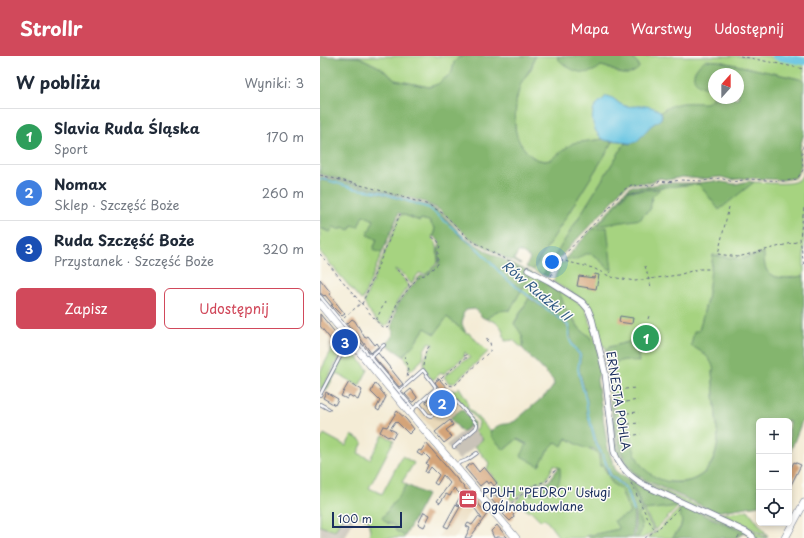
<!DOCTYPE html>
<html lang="pl">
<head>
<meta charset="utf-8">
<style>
  body { margin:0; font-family:"Playpen Sans",sans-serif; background:#f6f6f7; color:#1f2937 }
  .controls { position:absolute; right:12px; bottom:12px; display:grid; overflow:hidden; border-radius:6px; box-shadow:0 2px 6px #0003 }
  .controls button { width:36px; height:36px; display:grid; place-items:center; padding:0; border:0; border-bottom:1px solid #e0e1e3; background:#fff; color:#1f2937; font:20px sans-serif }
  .compass { position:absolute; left:388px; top:12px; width:36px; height:36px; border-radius:50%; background:#fff; box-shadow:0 2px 6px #0003; rotate:21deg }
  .scale { position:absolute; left:12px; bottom:10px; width:70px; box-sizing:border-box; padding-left:4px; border:2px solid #1b2f5e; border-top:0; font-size:11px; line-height:14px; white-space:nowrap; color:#1b2f5e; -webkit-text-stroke:3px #fdfcf7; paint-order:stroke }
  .you { position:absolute; left:232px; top:206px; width:14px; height:14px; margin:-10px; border:3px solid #fff; border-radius:50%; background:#1a73e8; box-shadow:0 0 0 6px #1a73e833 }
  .badge { display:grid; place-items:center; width:26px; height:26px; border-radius:50%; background:#d1495b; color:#fff; font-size:13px; font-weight:700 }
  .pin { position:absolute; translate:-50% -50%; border:2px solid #fff; box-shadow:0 1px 4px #0006 }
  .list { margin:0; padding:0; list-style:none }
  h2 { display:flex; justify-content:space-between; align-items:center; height:52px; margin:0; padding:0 16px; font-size:17px }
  h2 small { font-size:13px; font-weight:400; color:#747a83 }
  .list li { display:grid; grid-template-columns:26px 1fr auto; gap:12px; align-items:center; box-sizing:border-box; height:56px; padding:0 16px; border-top:1px solid #e0e1e3 }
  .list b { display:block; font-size:15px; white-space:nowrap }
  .list p { margin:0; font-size:13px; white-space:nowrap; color:#747a83 }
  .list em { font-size:13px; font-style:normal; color:#747a83 }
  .actions { display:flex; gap:8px; padding:12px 16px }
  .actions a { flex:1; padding:9px 0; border:1px solid #d1495b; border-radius:6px; text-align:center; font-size:14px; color:#d1495b }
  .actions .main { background:#d1495b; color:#fff }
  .icon { flex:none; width:22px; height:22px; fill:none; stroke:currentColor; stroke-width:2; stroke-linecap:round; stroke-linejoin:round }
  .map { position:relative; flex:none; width:484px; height:482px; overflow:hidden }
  header { display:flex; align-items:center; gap:24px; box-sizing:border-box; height:56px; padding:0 20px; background:#d1495b; color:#fff }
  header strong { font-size:19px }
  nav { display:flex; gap:22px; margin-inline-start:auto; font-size:14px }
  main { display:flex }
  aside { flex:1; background:#fff }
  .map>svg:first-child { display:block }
  .built { fill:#e9d9ba }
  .industrial { fill:#c9c3b8 }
  .green { fill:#a6d380; stroke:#60816f }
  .forest { fill:#84b56e; stroke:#507266; fill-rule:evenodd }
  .water { fill:#63c3e1; stroke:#3f79a0 }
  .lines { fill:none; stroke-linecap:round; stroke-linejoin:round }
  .stream { stroke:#63c3e1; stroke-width:1.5 }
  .river { stroke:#63c3e1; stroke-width:8 }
  .building { fill:#d4a479 }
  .service-casing { stroke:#677188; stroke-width:4 }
  .minor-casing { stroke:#677188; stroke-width:7 }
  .tertiary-casing { stroke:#677188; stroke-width:8 }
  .path { stroke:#677188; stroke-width:1; stroke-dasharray:3 3; stroke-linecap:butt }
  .service { stroke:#fff; stroke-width:2.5 }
  .minor { stroke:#fff; stroke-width:5.5 }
  .tertiary { stroke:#fff; stroke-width:7 }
  .labels { text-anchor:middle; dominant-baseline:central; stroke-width:3; stroke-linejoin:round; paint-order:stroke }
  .street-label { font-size:12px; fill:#1b2f5e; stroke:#fdfcf7 }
  .poi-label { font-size:12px; fill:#1b2f5e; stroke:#fdfcf7; text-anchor:start }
  .water-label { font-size:13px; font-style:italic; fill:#315b85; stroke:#fdfcf7 }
</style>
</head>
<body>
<header>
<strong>Strollr</strong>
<nav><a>Mapa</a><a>Warstwy</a><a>Udostępnij</a></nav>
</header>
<main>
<aside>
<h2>W pobliżu<small>Wyniki: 3</small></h2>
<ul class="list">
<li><span class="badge" style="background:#2e9e5b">1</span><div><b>Slavia Ruda Śląska</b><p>Sport</p></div><em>170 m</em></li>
<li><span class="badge" style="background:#3f7fe0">2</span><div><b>Nomax</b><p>Sklep · Szczęść Boże</p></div><em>260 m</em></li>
<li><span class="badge" style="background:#1a4fb4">3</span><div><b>Ruda Szczęść Boże</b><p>Przystanek · Szczęść Boże</p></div><em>320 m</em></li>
</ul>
<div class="actions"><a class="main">Zapisz</a><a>Udostępnij</a></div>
</aside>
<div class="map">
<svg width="484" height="482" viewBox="0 0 484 482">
  <rect width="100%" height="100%" fill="#fdfcf7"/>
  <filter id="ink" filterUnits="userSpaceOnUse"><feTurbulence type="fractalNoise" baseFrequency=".025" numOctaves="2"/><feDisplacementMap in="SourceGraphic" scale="8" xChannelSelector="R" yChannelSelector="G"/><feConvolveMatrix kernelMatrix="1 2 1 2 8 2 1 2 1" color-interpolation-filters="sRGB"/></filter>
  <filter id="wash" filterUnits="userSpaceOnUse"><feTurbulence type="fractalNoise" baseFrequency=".012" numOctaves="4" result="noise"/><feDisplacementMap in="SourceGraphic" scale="16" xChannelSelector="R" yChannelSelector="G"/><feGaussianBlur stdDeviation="0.9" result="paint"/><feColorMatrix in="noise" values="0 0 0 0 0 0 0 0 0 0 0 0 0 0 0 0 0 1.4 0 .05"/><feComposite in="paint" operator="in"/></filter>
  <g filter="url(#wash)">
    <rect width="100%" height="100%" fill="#f4ecd6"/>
    <path class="built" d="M119,323L145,350L114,375L95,353L119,332L115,327Z
      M147,432L158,446L152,451L135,482H118L143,436Z"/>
    <path class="industrial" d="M150,369L163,383L139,404L126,389Z
      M25,455L36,459L25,482H0V469Z"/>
    <path class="green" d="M20,0H144L138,2L134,6L132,16L128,20L121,25L118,28L109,31L75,24L61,12L39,1Z
      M215,0H238V3C253,6 270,6 285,11C298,15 298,21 314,16L312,1L310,0H448L484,8V24L398,5C385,4 381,5 374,17L379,29L388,32L393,36L392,43L387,47L347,52L341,56C325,45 309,59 294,43L273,67L277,77L283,83L257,87L230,104C221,106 214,103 208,97C203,92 199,87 197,82C193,70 195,39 201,27C203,22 207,19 210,15C213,10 213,5 215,0Z
      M297,84L305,87L223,219L213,214L293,86Z
      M484,113V220C473,221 452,226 446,213C444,208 444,202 443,197L418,203L393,199L387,244L379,275L377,293C386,299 392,304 395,315L392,316L398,383C397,400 389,417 372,424C362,427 352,426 342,425C336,424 329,425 324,423C290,406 297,354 292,323C290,312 287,300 285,290H282L268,246L233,226L241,206L244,207L245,203L308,134L379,128L414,141L434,126C444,126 470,130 478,124C482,122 483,117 484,113Z
      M81,158L100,165V163L109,165L115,173L112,182C120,188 116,196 118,206L106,218H103L99,217L91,228L85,220L75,213V214L84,223L88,230L77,246L69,268L65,270C57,267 47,254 44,246Z
      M43,159L54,164L57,183L53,194L62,197L43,243L41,244L0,196V172L9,176L13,171L32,168Z
      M212,217L221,222L210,240L202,234Z
      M231,228L265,251L277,288L274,287L269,280L260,273L253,262L245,252L240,238Z
      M201,235L209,242L194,267C200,275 206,282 202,292L193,284L185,285C183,271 180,266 166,263L177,255L190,254Z
      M127,261L146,277H149L168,296L134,327H129L124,321L143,305L150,302L145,296L144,301L123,318L122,316L113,324C99,310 103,304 113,288L109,286L104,294L103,303L90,315L88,306L83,299L95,287L105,272L115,277Z
      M20,280L21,283L29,292L19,301L2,333L0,332V316L17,284Z
      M31,293L48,314L39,330L16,317L6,335L4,334L21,302Z
      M283,295L290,323L296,385C301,404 309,416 325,426L448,482H436L325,428L309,417L296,397L288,323Z
      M139,331L147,344L148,351L169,374H172L170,376L184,394L197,383L207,389L219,410L228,394L236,386L242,389L246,382C252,385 258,389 264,391C278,397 278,392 280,410H283L292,427L301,434L310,457L299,473L267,480L264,482H237L238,480L226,464L223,463L221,465L210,454L208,455L196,445L206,436L211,439L218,430L229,437L240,412L234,409L226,424L213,428L192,445L167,413L169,407L155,390L163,383L155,375L158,371L159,366L130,334L135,335Z
      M4,378L26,390L32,379L43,386L38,397L50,403L63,379L74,384L49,432L62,438L82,400L94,407L82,426L87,429L62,462L67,467L74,469L76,475L85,480L84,482H49L50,475L48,464L25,455L15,475L0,470V385Z
      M355,450H359L335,474L324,454Z
      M360,452C359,457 361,460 362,465C362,472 355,477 352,482H327L336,476Z
      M428,454L448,480L400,458Z
      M323,455L334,475L323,482H317C324,474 322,468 318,460Z"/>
    <path class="forest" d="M0,0L39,1L61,12L75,24L109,31L118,28L121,25L128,20L132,16L134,6L138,2L144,0H215L211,12L201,27L196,45L195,72L197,80L200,87L206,95L212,101L219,104L225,105L230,104L253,87L283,83L293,86L213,214L206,211L210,202L199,195L194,203L201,208L185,202L148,181L120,154L104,146L0,118Z
      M238,0H310L318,7L319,12C304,26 296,12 281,10C267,23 250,15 238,3Z
      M385,4L398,5L484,24V77L480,92L481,110L476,121L474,122L463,124L428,122L412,124L401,121L381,123L362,121L348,124L340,122L330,127H311L301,134L292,146L243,198L230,215L228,221L223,219L305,87L310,88C320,86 323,76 331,69C336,65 340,66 342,59L341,56C357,44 368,47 387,47L392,43L393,36C388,31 383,32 378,28C368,20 378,10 385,4ZM394,18H418V42H394Z
      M0,120L53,133L109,150L122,158L141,178L149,184L170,197L212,217L202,233L185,222L177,212L152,187L140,179L127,165L109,152L60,136L33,131L8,124L0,122Z
      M0,124L7,125L36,133L60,137L108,152L127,166L140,180L151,188L177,212L185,223L193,228L201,235L190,254L177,255L166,263L162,261L155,253L146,254L143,258V263L142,268L146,277L127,261L115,278L105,272L95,287L83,300L66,288L72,282L73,278L72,269L78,247L100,220H105L119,207L118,196L120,188L118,184L113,180L115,173L109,165L101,163L100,165L79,157L62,197L53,194L57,183L47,179L54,164L43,159L38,171L32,169L30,174L22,171L21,174L13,171L11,176L0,172Z
      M395,125L415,128L429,125L434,126L399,154L379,128L308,134L298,145L304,136L312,130H329L343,127H375Z
      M340,133L332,141L330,154L323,159L321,163L277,170L309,135Z
      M287,171L292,214C282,211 278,196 266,198C261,199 259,203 254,204L245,203L272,173Z
      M444,197C444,202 444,208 446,213C452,226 473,221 484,220V360L469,399V365H439V449L396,456L325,424C310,414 301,401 298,383L312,381C313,387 313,393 316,399C326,426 363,436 385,416C394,407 397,395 398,383L392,315H394C392,302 382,295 371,290L374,275H379L387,244L393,199L418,203Z
      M221,222L231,228L240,238L245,252L260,273L269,280L274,287L277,288L281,311L277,324L288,393L295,413L299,418L307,421L315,436L323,455L318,460C322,469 324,474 317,482H313L315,478V455L309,436L307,432L291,418L285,403L277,386L268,358L267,344L259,313L261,299C253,289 250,285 250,272L246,266L210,240Z
      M209,242L242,265L249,273C248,284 252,290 259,299L258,313L259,322L266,344L267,357L275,387L284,403L289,419L306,433L314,455L313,477L312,482H269L267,480L299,473L294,465L310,457L301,434L292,427L284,410H280L279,398L274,393L264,392L246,382L242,390L236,386L228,394L219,410L201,400L207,388L197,383L184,394L171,380L170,376C182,364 184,371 195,365L229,336L234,329L233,324L202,292C206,283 200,275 194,268Z
      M312,285L317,289L319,306L305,304L288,308L286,296L289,291Z
      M142,353L154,367L153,372L150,369L142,376L130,362Z
      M239,411L240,412C241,427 239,428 228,437L218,430L211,440L206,436L215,429L225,427L229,425Z
      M309,422L322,431L361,448L359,450L324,454Z
      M87,429L107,439L85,480L76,475L74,469L66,466L62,462Z
      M363,449L424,477L416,482H352L360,473L362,466L359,455Z"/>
    <path class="water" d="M286,40C294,40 297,48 305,50C310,51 313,50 317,50C325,49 335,51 341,56C344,64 337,65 332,69C325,74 320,86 312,87C307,88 304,86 300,85C294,84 290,86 285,84C274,79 269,61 275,51C277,46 283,45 286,40Z"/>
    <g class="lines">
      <path class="stream" d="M0,123L7,124L36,133L60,136L109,152L159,194L185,222L248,269C250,274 248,277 249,282C251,289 256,294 260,299L258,313L260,322L266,344L268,358L276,387L284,402L290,419L307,433L314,455"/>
      <path class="river" d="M456,0L484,5"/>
    </g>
    <g id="blocks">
      <path class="building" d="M275,218L279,219L276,233L257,230L259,220L274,222Z
        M0,223L11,237L9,238L25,258L22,260L11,249H13L5,239L4,240L0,237Z
        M0,258L18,280L14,284L15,286L13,291L10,289L12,285L0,270Z
        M300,260L313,262L312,268L299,266Z
        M32,263L35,265L45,282L48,280L55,289L57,287L59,290L51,297L38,279L36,276L34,277L27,268Z
        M58,297L83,328L79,331L54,301Z
        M119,323L129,334L124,338L125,339L116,348L117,349L112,353L106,346V345L119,332L115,326Z
        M29,326L42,334L38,344L29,339L27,343L21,340Z
        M55,327L66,341L59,355L56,353L60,345L51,336Z
        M91,333L97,341V342L93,346H92L85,338Z
        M6,336L18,343L15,349L3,342Z
        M77,355L86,363L94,373L89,378L77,366L76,367L75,366L70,373L76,376L73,382L69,380L68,381L60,376L63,370L67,371Z
        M130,364L133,369L126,374L132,381L124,387L115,376Z
        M106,387L167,458L150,482H145L150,472L146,470L148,467L152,469L158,461L162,463L156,454L143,442L139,450L136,448L141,439L134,432L130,440L126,438L120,447L117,445L130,427L123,419L117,429L114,427L119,419L111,411L107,417L105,416L108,409L106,408L110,403L104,397L102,400L97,397L99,394L101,395Z
        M474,406L481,409L469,433V416Z
        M152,407L159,416L164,411L177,427L174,430L171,426L168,428L166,425L160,430L145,412Z
        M175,438L177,441L181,438L183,440L182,442L183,444L178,448V447L176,449L171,443Z
        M136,448L140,451L128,472L124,470Z
        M194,450L197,453L193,459L194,461L190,465L183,458Z
        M104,456L110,459L104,471L98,468Z
        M177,469L185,479L188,482L178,481L174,482L171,475Z"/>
    </g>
  </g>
  <g filter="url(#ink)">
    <use href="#blocks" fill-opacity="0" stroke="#677188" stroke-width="1"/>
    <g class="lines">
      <defs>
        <path id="service" d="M0,240L94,353L90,357
          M50,301L64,289
          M79,335L103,314L115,330V333L93,353
          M0,339L20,301L33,290
          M0,348L9,353
          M99,348L108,359L111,360L132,345H136L154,365L157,369L156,372L134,391
          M134,409L147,404L157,397"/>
        <path id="minor" d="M208,214L229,225L262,246L268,253L272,263L285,316L294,395C299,411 310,421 324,429L426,476L432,480L433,482"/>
        <path id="tertiary" d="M0,248L90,357L196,482
          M465,482L484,447"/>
      </defs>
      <use href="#service" class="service-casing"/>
      <use href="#minor" class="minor-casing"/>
      <use href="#tertiary" class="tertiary-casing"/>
      <path class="path" d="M420,0L484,13
        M0,119L52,132L109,149L124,158L149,183L177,199L203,212
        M409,151L398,198L418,201L480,185
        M484,152L480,182L484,211
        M0,198L41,247L24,262
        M240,204L273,212L291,221L315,225L358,219L378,213H390
        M325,210L331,231
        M77,214C82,218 89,224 89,231
        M289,218L292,214
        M231,220L242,201L293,148L302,135L313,128L316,130L332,129L340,125L347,126L361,124L383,125L400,122L413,126L428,123L464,125L472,124L477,123L483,114L482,97L484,85
        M41,247L61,270L66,272L69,271L77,247L99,220L105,219L118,208V195L120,190L118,185L112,181
        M42,248L80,158
        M328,263L329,260
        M56,264L65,246
        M85,300L88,314L87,323
        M103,310L106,295L110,289
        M122,322L144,302H147V299H145L144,302
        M116,324L120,321L128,329L134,330L170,295C171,291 171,286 168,283L165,282L166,284L170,288
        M305,333L316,332
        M306,346L318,344
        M307,357L319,356
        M308,368L320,367
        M309,380L321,378
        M311,427L328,463L335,475
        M182,455L213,429L227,425L237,412
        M325,482L340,471L360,451
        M417,482L421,479"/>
      <use href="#service" class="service"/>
      <use href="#minor" class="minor"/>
      <use href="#tertiary" class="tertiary"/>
    </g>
  </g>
  <defs>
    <symbol id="office-square" viewBox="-11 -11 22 22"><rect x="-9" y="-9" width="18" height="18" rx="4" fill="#d1495b" stroke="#fdfcf7"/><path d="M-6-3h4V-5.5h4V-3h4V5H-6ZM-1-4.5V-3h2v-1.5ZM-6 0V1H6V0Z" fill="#fff"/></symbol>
  </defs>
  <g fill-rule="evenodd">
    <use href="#office-square" x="137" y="432" width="22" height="22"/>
  </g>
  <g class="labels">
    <g class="street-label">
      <text transform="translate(299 345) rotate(81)">ERNESTA POHLA</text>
    </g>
    <g class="poi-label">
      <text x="162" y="436">PPUH "PEDRO" Usługi<tspan x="162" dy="14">Ogólnobudowlane</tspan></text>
    </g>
    <g class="water-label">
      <text transform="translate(217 234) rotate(40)">Rów Rudzki II</text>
    </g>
  </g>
</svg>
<div class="controls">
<button>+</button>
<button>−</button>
<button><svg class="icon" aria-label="locate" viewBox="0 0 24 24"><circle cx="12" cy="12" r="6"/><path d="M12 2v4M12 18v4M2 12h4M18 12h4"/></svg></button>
</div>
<svg class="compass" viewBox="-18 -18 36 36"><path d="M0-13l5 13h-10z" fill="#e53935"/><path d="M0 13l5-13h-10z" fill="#747a83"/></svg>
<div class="scale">100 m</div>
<div class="you"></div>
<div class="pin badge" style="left:326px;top:282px;background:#2e9e5b">1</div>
<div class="pin badge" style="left:122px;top:347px;background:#3f7fe0">2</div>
<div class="pin badge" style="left:25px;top:286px;background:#1a4fb4">3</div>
</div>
</main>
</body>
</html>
